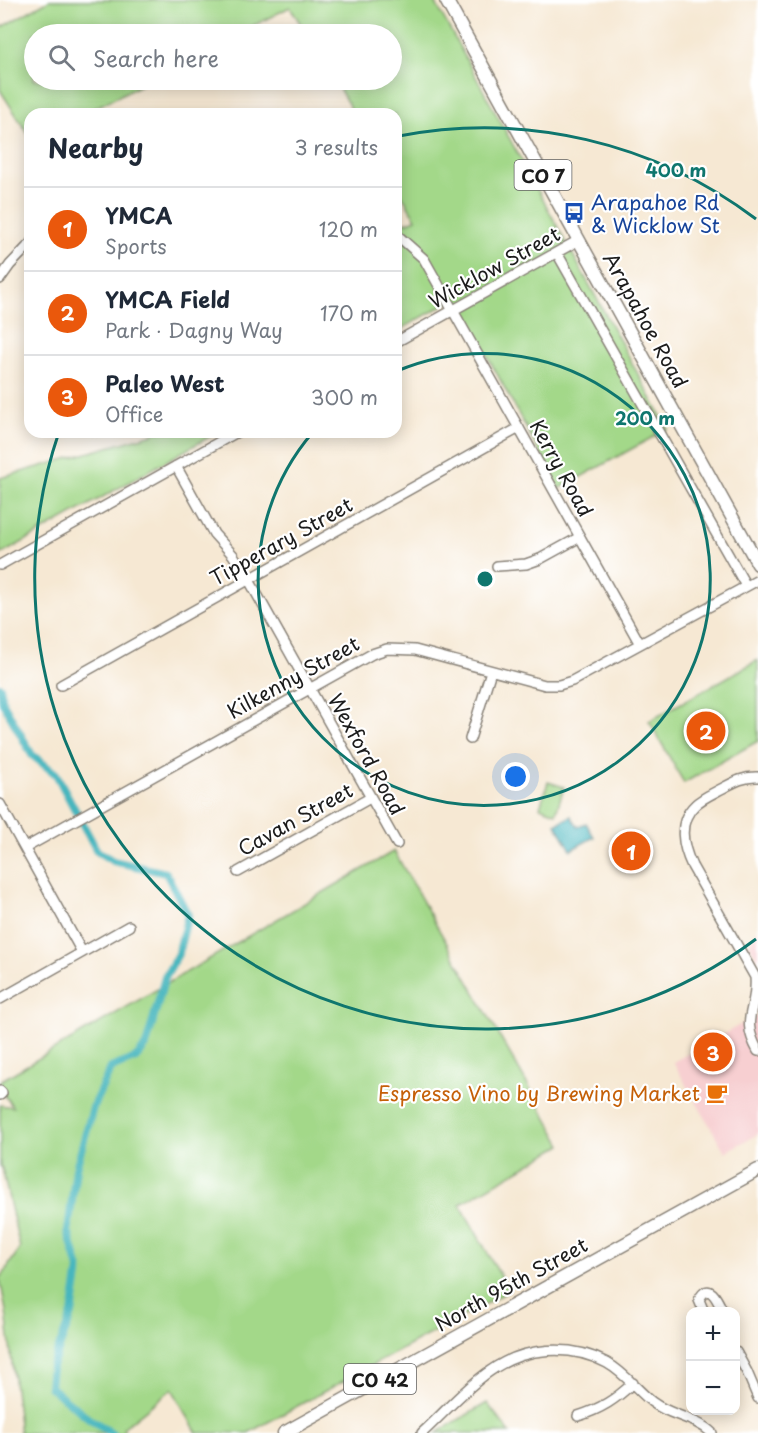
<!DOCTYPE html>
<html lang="en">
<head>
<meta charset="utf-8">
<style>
  body { margin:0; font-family:"Playpen Sans",sans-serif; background:#f2f2f3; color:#1f2937 }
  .controls { position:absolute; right:18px; bottom:18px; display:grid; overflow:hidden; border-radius:12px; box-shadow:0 3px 15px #0003 }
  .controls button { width:54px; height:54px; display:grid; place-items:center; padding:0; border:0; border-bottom:2px solid #e0e1e3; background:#fff; color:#1f2937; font:30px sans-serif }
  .you { position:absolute; left:516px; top:777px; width:21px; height:21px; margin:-15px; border:4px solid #fff; border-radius:50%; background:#1a73e8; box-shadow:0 0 0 9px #1a73e833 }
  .badge { display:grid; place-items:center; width:39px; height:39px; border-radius:50%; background:#ea580c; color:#fff; font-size:20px; font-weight:700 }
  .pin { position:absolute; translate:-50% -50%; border:3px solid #fff; box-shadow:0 2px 6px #0006 }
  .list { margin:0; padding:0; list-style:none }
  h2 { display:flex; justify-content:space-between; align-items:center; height:78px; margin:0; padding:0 24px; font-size:26px }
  h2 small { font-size:20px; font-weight:400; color:#747a83 }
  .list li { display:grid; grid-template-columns:39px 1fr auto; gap:18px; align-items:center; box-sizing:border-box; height:84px; padding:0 24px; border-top:2px solid #e0e1e3 }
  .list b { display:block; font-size:22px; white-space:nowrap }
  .list p { margin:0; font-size:20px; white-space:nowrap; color:#747a83 }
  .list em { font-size:20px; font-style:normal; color:#747a83 }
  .icon { flex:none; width:33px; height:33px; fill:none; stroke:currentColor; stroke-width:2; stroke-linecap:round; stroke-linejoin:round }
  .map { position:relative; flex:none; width:758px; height:1433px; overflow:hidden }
  .search { position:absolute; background:#fff; box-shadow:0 3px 15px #0003; left:24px; top:24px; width:378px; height:66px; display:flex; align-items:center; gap:15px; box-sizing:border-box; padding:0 21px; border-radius:33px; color:#747a83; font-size:22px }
  .panel { position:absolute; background:#fff; box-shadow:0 3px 15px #0003; left:24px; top:108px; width:378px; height:330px; border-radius:18px }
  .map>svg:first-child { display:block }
  .built { fill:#f7cfd1 }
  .green { fill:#a3d889; stroke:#607a52; stroke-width:1.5 }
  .water { fill:#47b6be; stroke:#32696d; stroke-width:1.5 }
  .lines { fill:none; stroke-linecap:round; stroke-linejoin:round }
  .canal { stroke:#47b6be; stroke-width:8 }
  .minor-casing { stroke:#898278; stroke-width:12 }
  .major-casing { stroke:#898278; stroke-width:15 }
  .minor { stroke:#fff; stroke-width:9 }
  .major { stroke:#fff; stroke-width:12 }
  .ring { fill:none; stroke:#0f766e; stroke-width:3 }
  .labels { text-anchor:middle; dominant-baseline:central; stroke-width:4.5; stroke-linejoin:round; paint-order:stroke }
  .shield { fill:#fff; stroke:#606060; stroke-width:1.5 }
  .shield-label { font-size:18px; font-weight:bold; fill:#1c1c1c }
  .transit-label { font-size:20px; fill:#164399; stroke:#fff; text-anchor:start }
  .street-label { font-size:20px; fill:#1c1c1c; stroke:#fff }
  .food-label { font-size:20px; fill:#c56008; stroke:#fff; text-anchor:end }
  .centre { fill:#0f766e; stroke:#fff; stroke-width:3 }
  .ring-label { font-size:18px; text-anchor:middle; font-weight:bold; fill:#0f766e; stroke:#fff; stroke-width:4.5; stroke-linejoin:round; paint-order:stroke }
</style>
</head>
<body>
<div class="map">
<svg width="758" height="1433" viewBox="0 0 758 1433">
  <rect width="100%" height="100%" fill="#fff"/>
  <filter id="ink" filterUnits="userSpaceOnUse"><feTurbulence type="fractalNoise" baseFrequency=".0167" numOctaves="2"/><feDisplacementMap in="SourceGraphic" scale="12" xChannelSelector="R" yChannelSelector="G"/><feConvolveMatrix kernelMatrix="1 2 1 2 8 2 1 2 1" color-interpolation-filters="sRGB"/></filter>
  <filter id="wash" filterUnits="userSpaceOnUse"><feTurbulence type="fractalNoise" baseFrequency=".008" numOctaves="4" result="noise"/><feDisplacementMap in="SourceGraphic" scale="24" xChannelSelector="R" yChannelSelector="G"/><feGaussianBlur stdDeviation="1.35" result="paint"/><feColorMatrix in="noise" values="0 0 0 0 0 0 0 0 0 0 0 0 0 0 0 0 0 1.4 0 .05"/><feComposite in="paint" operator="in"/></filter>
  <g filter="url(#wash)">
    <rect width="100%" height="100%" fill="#f6e8d3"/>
    <path class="built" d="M758,929V960L749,945Z
      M758,1015V1134L725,1152L673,1062Z"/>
    <path class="green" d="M49,0H434L668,429L559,489L456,298L396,332V226L416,219L396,185V114H354L334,80H392V34H307L290,7L237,34H34V80H150L83,114H30V137L0,90V28Z
      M156,432H218L0,555V478L153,434Z
      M758,660V741L684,783L649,721Z
      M548,782L564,787L556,813L540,807Z
      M394,851L562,1145L460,1204L509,1291L248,1433H197L172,1389L123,1428L125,1433H20L6,1311L0,1279L20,1248L2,1168L0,1166V1105L13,1107L0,1089V1081Z
      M487,1403L510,1433H436Z"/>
    <path class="water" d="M571,816L578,827L586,823L594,837L571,850L556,824Z"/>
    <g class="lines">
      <path class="canal" d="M0,687L3,703L32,755L56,774L97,851L113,861L166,873L188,915L178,954L165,977L146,1046L136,1058L111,1068L94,1104L76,1168L68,1231L79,1269L72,1314L52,1366L50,1387L90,1419L112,1433"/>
    </g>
  </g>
  <g filter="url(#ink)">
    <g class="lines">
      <defs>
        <path id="minor" d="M396,234L424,259L640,644
          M557,253L746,586
          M0,279L10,265L30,244
          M396,342L579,240
          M176,466L214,534L233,555L249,580L397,844
          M0,565L237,432
          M497,566L526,564L540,559L580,537
          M61,685L519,428
          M470,739L491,671
          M758,777C745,776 734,782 723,788C714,793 702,798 695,805C677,822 683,847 692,866L755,977C758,1010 739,1017 758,1051
          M0,804L82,952
          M25,848L372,654L387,649L415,650L545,685H559L572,681L758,580
          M238,872L370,798
          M0,999L129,926
          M0,1091L2,1093L0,1095
          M704,1312L699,1300C709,1279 718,1301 723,1312
          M736,1352L747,1372L758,1398
          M578,1416C601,1409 616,1399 633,1383
          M422,1433C444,1413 465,1388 490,1371C524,1347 570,1343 607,1363C625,1373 636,1389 652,1402C670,1416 695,1417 712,1433"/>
        <path id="major" d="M446,0L758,564
          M284,1433L758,1170"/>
      </defs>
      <use href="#minor" class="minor-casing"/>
      <use href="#major" class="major-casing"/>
      <use href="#minor" class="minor"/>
      <use href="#major" class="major"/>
    </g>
  </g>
  <g class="ring">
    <path d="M397 371A226 226 0 1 1 313 432"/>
    <path d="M756 939A451 451 0 0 1 59 432M399 136A451 451 0 0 1 756 219"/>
  </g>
  <defs>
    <symbol id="bus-bare" viewBox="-9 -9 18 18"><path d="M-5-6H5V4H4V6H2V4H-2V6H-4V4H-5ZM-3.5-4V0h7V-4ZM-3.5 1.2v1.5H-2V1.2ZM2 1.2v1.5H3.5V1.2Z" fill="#1a4fb4" stroke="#fff" stroke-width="2.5" paint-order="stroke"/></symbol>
    <symbol id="cafe-bare" viewBox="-9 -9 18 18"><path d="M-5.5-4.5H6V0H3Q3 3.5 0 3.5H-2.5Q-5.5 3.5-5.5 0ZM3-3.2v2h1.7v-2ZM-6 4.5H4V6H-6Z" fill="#e8710a" stroke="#fff" stroke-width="2.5" paint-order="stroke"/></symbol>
  </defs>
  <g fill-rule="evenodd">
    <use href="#bus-bare" x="559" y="198" width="30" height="30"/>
    <use href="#cafe-bare" x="702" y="1078" width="30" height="30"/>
  </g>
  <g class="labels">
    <g class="shield">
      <rect x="514.5" y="160" width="57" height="30" rx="4.5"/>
      <rect x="344" y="1364" width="72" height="30" rx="4.5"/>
    </g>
    <g class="shield-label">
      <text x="543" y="175">CO 7</text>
      <text x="380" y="1379">CO 42</text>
    </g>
    <g class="transit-label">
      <text x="591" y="202">Arapahoe Rd<tspan x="591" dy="23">&amp; Wicklow St</tspan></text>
    </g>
    <g class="street-label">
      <text transform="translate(494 267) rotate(-29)">Wicklow Street</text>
      <text transform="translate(646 320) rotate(61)">Arapahoe Road</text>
      <text transform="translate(562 468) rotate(61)">Kerry Road</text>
      <text transform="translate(281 541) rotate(-29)">Tipperary Street</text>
      <text transform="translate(293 677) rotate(-29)">Kilkenny Street</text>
      <text transform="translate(367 754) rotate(61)">Wexford Road</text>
      <text transform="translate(295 819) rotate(-29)">Cavan Street</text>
      <text transform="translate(511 1284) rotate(-29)">North 95th Street</text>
    </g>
    <g class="food-label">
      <text x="700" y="1093">Espresso Vino by Brewing Market</text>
    </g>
  </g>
  <circle cx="485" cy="579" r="9" class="centre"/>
  <g class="ring-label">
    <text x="676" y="177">400 m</text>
    <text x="645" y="425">200 m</text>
  </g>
</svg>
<div class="controls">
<button>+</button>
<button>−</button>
</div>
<div class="you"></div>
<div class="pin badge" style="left:631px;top:851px">1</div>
<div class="pin badge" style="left:706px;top:731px">2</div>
<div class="pin badge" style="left:713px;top:1052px">3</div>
<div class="search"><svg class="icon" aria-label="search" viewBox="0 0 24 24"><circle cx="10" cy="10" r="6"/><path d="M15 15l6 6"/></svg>Search here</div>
<section class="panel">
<h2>Nearby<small>3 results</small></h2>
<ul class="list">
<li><span class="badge">1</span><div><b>YMCA</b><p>Sports</p></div><em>120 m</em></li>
<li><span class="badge">2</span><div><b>YMCA Field</b><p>Park · Dagny Way</p></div><em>170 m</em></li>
<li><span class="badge">3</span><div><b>Paleo West</b><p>Office</p></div><em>300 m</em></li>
</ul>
</section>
</div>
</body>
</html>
